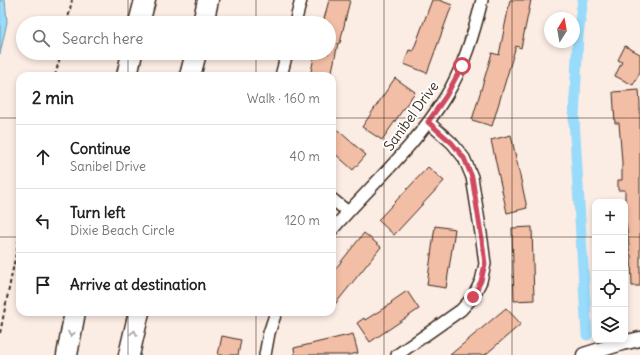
<!DOCTYPE html>
<html lang="en">
<head>
<meta charset="utf-8">
<style>
  body { margin:0; font-family:Delius,sans-serif; background:#f6f6f6; color:#202124 }
  .controls { position:absolute; right:12px; bottom:12px; display:grid; overflow:hidden; border-radius:8px; box-shadow:0 2px 6px #0003 }
  .controls button { width:36px; height:36px; display:grid; place-items:center; padding:0; border:0; border-bottom:1px solid #e0e0e0; background:#fff; color:#202124; font:20px sans-serif }
  .compass { position:absolute; left:544px; top:12px; width:36px; height:36px; border-radius:50%; background:#fff; box-shadow:0 2px 6px #0003; rotate:11deg }
  .stop { position:absolute; width:12px; height:12px; margin:-9px; border:3px solid #d1495b; border-radius:50%; background:#fff }
  .stop.end { background:#d1495b; border-color:#fff; box-shadow:0 1px 4px #0008 }
  .list { margin:0; padding:0; list-style:none }
  h2 { display:flex; justify-content:space-between; align-items:center; height:52px; margin:0; padding:0 16px; font-size:17px }
  h2 small { font-size:13px; font-weight:400; color:#757577 }
  .list li { display:grid; grid-template-columns:26px 1fr auto; gap:12px; align-items:center; box-sizing:border-box; height:64px; padding:0 16px; border-top:1px solid #e0e0e0 }
  .list b { display:block; font-size:15px; white-space:nowrap }
  .list p { margin:0; font-size:13px; white-space:nowrap; color:#757577 }
  .list em { font-size:13px; font-style:normal; color:#757577 }
  .icon { flex:none; width:22px; height:22px; fill:none; stroke:currentColor; stroke-width:2; stroke-linecap:round; stroke-linejoin:round }
  .map { position:relative; flex:none; width:640px; height:355px; overflow:hidden }
  .search { position:absolute; background:#fff; box-shadow:0 2px 6px #0003; left:16px; top:16px; width:320px; height:44px; display:flex; align-items:center; gap:10px; box-sizing:border-box; padding:0 14px; border-radius:22px; color:#757577; font-size:15px }
  .panel { position:absolute; background:#fff; box-shadow:0 2px 6px #0003; left:16px; top:72px; width:320px; height:244px; border-radius:12px }
  .map>svg:first-child { display:block }
  .water { fill:#99dbfb; stroke:#7394a3 }
  .lines { fill:none; stroke-linecap:round; stroke-linejoin:round }
  .canal { stroke:#99dbfb; stroke-width:11 }
  .building { fill:#f3bea6; stroke:#3b2a1e }
  .minor-casing { stroke:#3b2a1e; stroke-width:14 }
  .tertiary-casing { stroke:#3b2a1e; stroke-width:17 }
  .motorway-casing { stroke:#3b2a1e; stroke-width:23 }
  .path { stroke:#3b2a1e; stroke-width:2; stroke-dasharray:4 3; stroke-linecap:butt }
  .minor { stroke:#fff; stroke-width:11 }
  .tertiary { stroke:#fff; stroke-width:14 }
  .motorway { stroke:#fff; stroke-width:20 }
  .oneway { stroke:#a79f9a }
  .route { stroke:#d1495b; stroke-width:5 }
  .grid { fill:none; stroke:#3b2a1e; stroke-width:1; stroke-opacity:0.55 }
  .labels { text-anchor:middle; dominant-baseline:central; stroke-width:4; stroke-linejoin:round; paint-order:stroke }
  .street-label { font-size:14px; fill:#3b2a1e; stroke:#fff }
</style>
</head>
<body>
<div class="map">
<svg width="640" height="355" viewBox="0 0 640 355">
  <rect width="100%" height="100%" fill="#fbece4"/>
  <filter id="ink" filterUnits="userSpaceOnUse"><feTurbulence type="fractalNoise" baseFrequency=".025" numOctaves="2"/><feDisplacementMap in="SourceGraphic" scale="8" xChannelSelector="R" yChannelSelector="G"/><feConvolveMatrix kernelMatrix="1 2 1 2 8 2 1 2 1" color-interpolation-filters="sRGB"/></filter>
  <g filter="url(#ink)">
    <path class="water" d="M0,0H5L7,22L0,54Z"/>
    <g class="lines">
      <path class="canal" d="M583,0L578,35L574,119L587,335"/>
    </g>
    <path class="building" d="M329,0H350L340,43H338L331,76H310L315,53H329V23H323Z
      M432,0H439L452,5L427,73L404,64L409,50L413,51Z
      M510,0H531L521,48L516,46L492,126L472,120L492,53L499,55Z
      M625,46L640,54V72L633,85L615,76L622,62L618,60Z
      M395,78L415,92L382,140L362,127Z
      M639,90L640,103V286H632L631,255H630L626,222H625V190H618V180H622V162L619,123H615L613,92Z
      M332,125L366,155L353,170L332,151Z
      M511,135L527,208L507,213L491,140Z
      M428,167L444,181L394,235L378,220Z
      M435,226L455,229L446,288L427,285Z
      M532,227L534,300L514,301L512,228Z
      M364,233L381,247L332,308V273Z
      M407,291L419,309L370,342L357,323L364,318L365,320L392,303L391,302Z
      M506,308L521,324L485,355H450Z
      M353,334L358,353L349,355H295L294,348Z
      M222,336L241,340L238,355H218Z"/>
    <g class="lines">
      <defs>
        <path id="minor" d="M295,23L301,0
          M281,76L287,53
          M332,199L348,212
          M332,230C370,186 415,147 446,96C464,67 474,33 482,0
          M265,355L269,333L276,312
          M397,355L461,310L473,297L481,281L485,264L482,240L472,177L464,158L452,143L428,122"/>
        <path id="tertiary" d="M584,355L622,343L640,339"/>
        <path id="motorway" d="M139,23L145,0
          M203,23L208,0
          M127,76L132,53
          M190,76L196,53
          M67,355L75,312
          M129,355L139,312"/>
      </defs>
      <use href="#minor" class="minor-casing"/>
      <use href="#tertiary" class="tertiary-casing"/>
      <use href="#motorway" class="motorway-casing"/>
      <path class="path" d="M67,23L72,0
        M55,76L61,53
        M0,333L20,234"/>
      <use href="#minor" class="minor"/>
      <use href="#tertiary" class="tertiary"/>
      <use href="#motorway" class="motorway"/>
    </g>
    <defs><path id="oneway-chevron" d="M-2-3.5L2.5 0L-2 3.5" fill="none" stroke-width="1.6" stroke-linecap="round" stroke-linejoin="round"/></defs>
    <g class="oneway">
      <use href="#oneway-chevron" transform="translate(134 333) rotate(-78)"/>
      <use href="#oneway-chevron" transform="translate(71 334) rotate(101)"/>
    </g>
  </g>
  <g class="lines" filter="url(#ink)">
    <path class="route" d="M462,66L446,96L428,122L452,143L464,158L472,177L482,240L485,264L481,281L473,297"/>
  </g>
  <path class="grid" d="M128,0V23M256,0V23M384,0V355M512,0V355M128,53V76M256,53V76M0,118H20M332,118H640M0,237H20M332,237H595M625,237H640M128,312V355M256,312V355"/>
  <g class="labels">
    <g class="street-label">
      <text transform="translate(411 116) rotate(-54)">Sanibel Drive</text>
    </g>
  </g>
</svg>
<div class="controls">
<button>+</button>
<button>−</button>
<button><svg class="icon" aria-label="locate" viewBox="0 0 24 24"><circle cx="12" cy="12" r="6"/><path d="M12 2v4M12 18v4M2 12h4M18 12h4"/></svg></button>
<button><svg class="icon" aria-label="layers" viewBox="0 0 24 24"><path d="M12 4l9 5-9 5-9-5zM3 14l9 5 9-5"/></svg></button>
</div>
<svg class="compass" viewBox="-18 -18 36 36"><path d="M0-13l5 13h-10z" fill="#e53935"/><path d="M0 13l5-13h-10z" fill="#757577"/></svg>
<div class="stop" style="left:462px;top:66px"></div>
<div class="stop end" style="left:473px;top:297px"></div>
<div class="search"><svg class="icon" aria-label="search" viewBox="0 0 24 24"><circle cx="10" cy="10" r="6"/><path d="M15 15l6 6"/></svg>Search here</div>
<section class="panel">
<h2>2 min<small>Walk · 160 m</small></h2>
<ul class="list">
<li><svg class="icon" aria-label="ahead" viewBox="0 0 24 24"><path d="M12 20V5M6 11l6-6 6 6"/></svg><div><b>Continue</b><p>Sanibel Drive</p></div><em>40 m</em></li>
<li><svg class="icon" aria-label="left" viewBox="0 0 24 24"><path d="M17 20v-9H6M10 6l-5 5 5 5"/></svg><div><b>Turn left</b><p>Dixie Beach Circle</p></div><em>120 m</em></li>
<li><svg class="icon" aria-label="arrive" viewBox="0 0 24 24"><path d="M6 21V4h12l-3 4 3 4H6"/></svg><div><b>Arrive at destination</b></div></li>
</ul>
</section>
</div>
</body>
</html>
